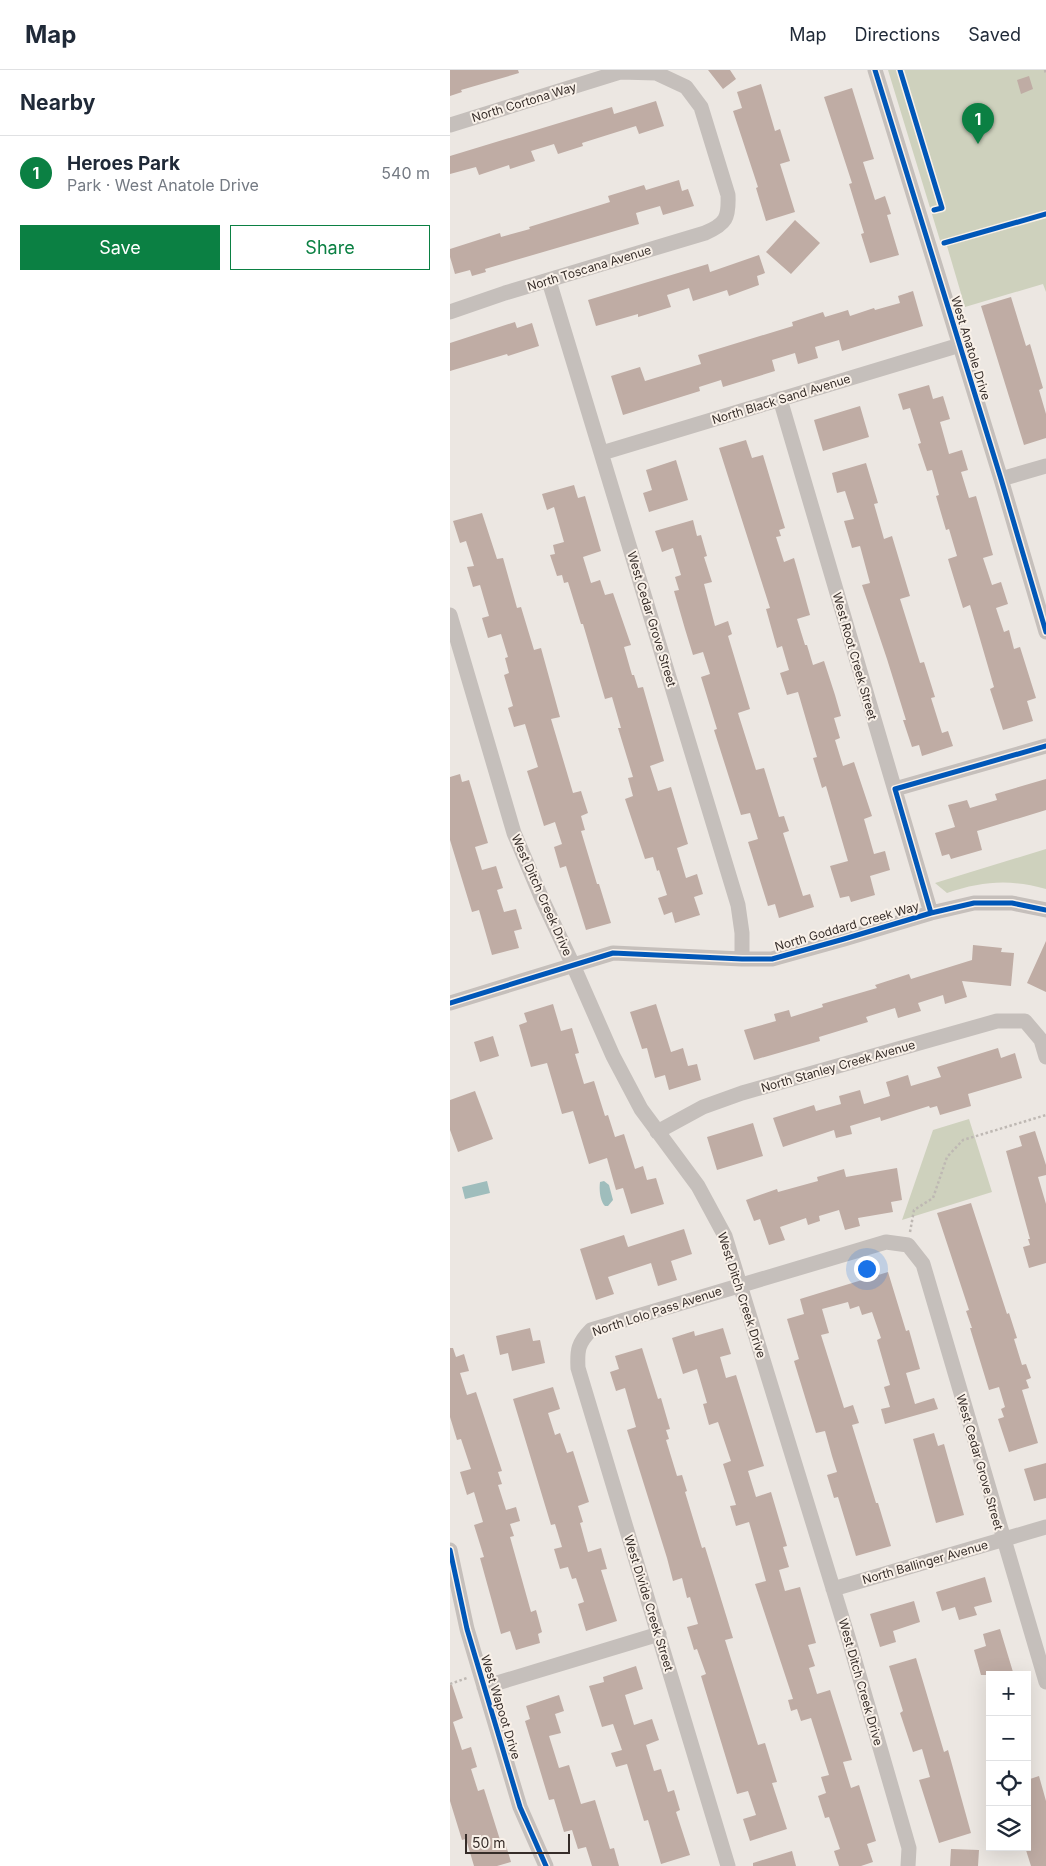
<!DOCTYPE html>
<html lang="en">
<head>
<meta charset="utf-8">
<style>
  body { margin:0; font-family:Inter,sans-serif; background:#f2f2f3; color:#1f2937 }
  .controls { position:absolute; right:15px; bottom:15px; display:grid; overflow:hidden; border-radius:0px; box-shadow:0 5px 20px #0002 }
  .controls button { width:45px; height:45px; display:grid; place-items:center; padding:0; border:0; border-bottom:1px solid #e0e1e3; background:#fff; color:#1f2937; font:25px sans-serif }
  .scale { position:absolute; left:15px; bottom:12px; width:105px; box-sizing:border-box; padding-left:5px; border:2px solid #362d29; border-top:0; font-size:14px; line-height:18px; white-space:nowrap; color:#362d29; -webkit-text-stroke:4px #f9f1e9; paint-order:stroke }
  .you { position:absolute; left:416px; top:1198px; width:18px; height:18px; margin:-12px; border:4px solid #fff; border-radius:50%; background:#1a73e8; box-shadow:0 0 0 8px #1a73e833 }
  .badge { display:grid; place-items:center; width:32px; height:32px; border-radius:50%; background:#0b8043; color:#fff; font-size:16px; font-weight:700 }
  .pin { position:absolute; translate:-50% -41px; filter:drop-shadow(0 1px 2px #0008) }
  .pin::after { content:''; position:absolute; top:26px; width:18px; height:15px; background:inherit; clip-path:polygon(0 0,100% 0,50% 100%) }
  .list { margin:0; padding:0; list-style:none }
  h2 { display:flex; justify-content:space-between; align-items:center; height:65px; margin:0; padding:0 20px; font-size:21px }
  h2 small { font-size:16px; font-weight:400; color:#747a83 }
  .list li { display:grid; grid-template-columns:32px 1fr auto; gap:15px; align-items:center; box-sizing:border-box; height:75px; padding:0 20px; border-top:1px solid #e0e1e3 }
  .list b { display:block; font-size:19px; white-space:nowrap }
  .list p { margin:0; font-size:16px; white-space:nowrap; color:#747a83 }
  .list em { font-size:16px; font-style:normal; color:#747a83 }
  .actions { display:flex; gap:10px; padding:15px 20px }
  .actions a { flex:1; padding:11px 0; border:1px solid #0b8043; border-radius:0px; text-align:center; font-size:18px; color:#0b8043 }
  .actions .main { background:#0b8043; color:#fff }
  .icon { flex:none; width:28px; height:28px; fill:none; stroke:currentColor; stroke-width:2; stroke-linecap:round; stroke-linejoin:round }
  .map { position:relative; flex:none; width:596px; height:1796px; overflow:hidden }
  header { display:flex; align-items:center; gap:30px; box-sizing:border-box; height:70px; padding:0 25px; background:#fff; border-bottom:1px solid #e0e1e3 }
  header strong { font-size:24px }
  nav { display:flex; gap:28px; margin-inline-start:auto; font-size:18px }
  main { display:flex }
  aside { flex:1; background:#fff }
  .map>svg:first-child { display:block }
  .green { fill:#ced1bd }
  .water { fill:#9fbdbc }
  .building { fill:#bfaca4 }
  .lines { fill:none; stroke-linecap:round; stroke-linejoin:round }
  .path { stroke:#beb8b3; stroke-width:2.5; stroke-dasharray:2.5 2.5; stroke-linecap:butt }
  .minor { stroke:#c5bfbb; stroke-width:15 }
  .cycleway-casing { stroke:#f9f1e9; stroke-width:8 }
  .cycleway { stroke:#0057b8; stroke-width:5 }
  .labels { text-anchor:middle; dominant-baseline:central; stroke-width:4; stroke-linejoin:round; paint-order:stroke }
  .street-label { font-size:12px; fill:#362d29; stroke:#f9f1e9 }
</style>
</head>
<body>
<header>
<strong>Map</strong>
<nav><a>Map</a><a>Directions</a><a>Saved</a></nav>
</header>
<main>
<aside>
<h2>Nearby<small></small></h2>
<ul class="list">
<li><span class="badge">1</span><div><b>Heroes Park</b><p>Park · West Anatole Drive</p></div><em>540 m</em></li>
</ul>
<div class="actions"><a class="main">Save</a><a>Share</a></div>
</aside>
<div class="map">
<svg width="596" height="1796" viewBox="0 0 596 1796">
  <rect width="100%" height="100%" fill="#ece7e2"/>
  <path class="green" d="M438,0H596V222L593,214L515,237L497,176L492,177Z
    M596,779V819C560,809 533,811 497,823L485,813Z
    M519,1049L542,1122L452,1150L483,1060Z"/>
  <path class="water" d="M37,1111L40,1123L15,1129L12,1117Z
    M154,1111L159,1115L163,1130L158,1136H155C150,1131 149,1120 150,1112Z"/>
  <path class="building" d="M0,0H68L69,3L11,20L12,22L0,26Z
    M258,0H280L286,9L273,19Z
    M579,6L583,19L571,24L567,10Z
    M311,14L325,61L330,59L340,91L330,94L345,142L316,151L306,118L308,117L283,41L292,38L287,22Z
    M402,18L424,89L413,92L425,130L435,126L441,144L437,145L449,185L420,193L411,164L414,163L399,114L402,113L374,27Z
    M206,31L214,56L189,64L186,56L132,73L133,76L108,84L104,74L81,81L85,91L60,99L59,95L29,105L26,97L0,104V86L162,37L164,44Z
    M229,110L232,121L238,119L244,136L213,145L210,136L186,143L189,154L35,199L36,202L22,206L20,200L5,204L0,187V179L50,163L51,167L80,159L79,157L160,132L158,126L194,115L196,120Z
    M345,150L370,173L341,204L316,182Z
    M309,185L315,203L307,206L309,215L279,226L277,220L243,231L239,218L217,225L221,237L188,247V244L146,256L138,230L258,194L260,202Z
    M463,221L473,256L392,281L389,270L365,277L368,288L348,294L345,283L322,290L325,301L273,317L271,310L249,317L250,321L173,345L161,306L190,297L195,311L251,294L248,285L343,256L342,252L373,242L375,247L398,240L400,246L424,238L425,240L450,233L448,226Z
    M561,227L576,276L580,274L593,318L589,320L596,344V368L574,375L531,236Z
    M65,252L67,258L82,253L89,276L58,286L57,284L0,301V273Z
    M479,315L483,329L493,326L500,349L490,352L499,384L512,380L518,400L511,402L519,428L526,426L543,485L533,488L542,515L551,512L558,534L546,538L554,562L559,560L564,579L570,577L586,628L577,631L583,651L553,660L540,619L544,617L530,569L520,535L513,538L498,489L507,486L499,459L496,460L486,426L489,425L482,400L477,401L468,374L471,373L460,338L453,340L448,324Z
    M410,336L419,367L373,381L364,350Z
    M296,370L302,388L313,385L335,458L329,460L331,466L326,467L334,492L344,488L350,509L360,545L347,549L355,575H357L363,595L374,591L385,625L391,646L384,648L390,668L385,670L393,696L404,692L422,746L414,749L424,784L435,781L440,800L420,806L425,825L401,832L399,826L390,828L380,796L398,791L376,716L372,718L363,688L367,687L348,622L337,625L330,603L339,600L332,576L327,578L316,539L320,538L269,378Z
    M226,390L238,430L199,442L193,423L202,420L196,400Z
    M416,393L428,433L424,434L434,469L442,466L460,526L450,529L470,593L474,592L485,627L481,628L492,663L498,661L503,676L472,686L469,675L462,677L453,650H456L437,589L412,515L420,513L410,476L402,478L394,451L404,449L395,421L387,423L382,403Z
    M124,415L128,428L135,426L151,481L133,487L141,513L150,510L155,525L163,523L181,575L174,577L182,605H184L188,618L193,617L214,691L200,696L208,721L221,717L238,774L227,778L236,808L247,804L253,824L244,827L250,845L225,853L222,842L214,845L208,828L217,825L209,800L207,801L203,787L195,789L175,729L183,726L178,708L183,707L168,658H171L162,627L155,629L133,554H131L118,512L114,513L112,505L107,506L100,485L105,484L103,475L114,472L104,437L97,440L92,424Z
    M32,443L47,489L53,488L67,538L71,537L84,580L91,578L110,647L101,649L123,723L131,721L138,743L131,746L135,760L131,761L147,814H149L161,853L136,860L116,796L110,798L104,777L112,774L105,752L94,756L83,720L77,701L88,697L75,654L64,657L58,638L63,636L54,605L59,603L55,588L58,587L51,564L38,568L32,548L39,546L30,515L23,517L17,497L24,496L16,471L10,473L3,451Z
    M243,450L247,466L251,465L257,486L254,487L262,512L254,514L265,556L278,551L282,564L278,566L300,639L288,643L306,700L314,698L329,747L334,746L339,761L333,763L353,826L360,824L364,837L329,848L325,834L318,836L298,772L308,769L300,743L291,745L264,660L267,659L251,607L260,604L253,582L243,585L235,559L224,521L229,520L225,507L231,505L223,478L212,482L205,461Z
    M10,704L12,712L19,710L38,773L25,777L32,800L46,796L53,818L47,820L54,842L66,839L72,859L64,861L69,878L42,885L29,840L22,842L0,770V707Z
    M596,709V740L527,761L532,780L501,789L499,784L492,786L485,763L505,757L498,735L517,730L520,738L547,730L545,724Z
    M596,871V922L577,913Z
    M523,875L552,878L551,882L564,883L561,916L512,911L517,927L495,934L493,925L468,933L471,941L448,948L445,938L416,947L418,952L369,967L370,971L304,990L294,960L326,951L324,944L339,940L341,947L373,937L372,934L427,918L425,915L459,904L461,909L522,890Z
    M103,934L111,961L122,958L129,983L125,984L134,1014L144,1011L155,1046L158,1045L165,1067L174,1064L185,1099L193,1096L197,1110L206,1108L214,1134L181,1144L173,1118L166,1120L157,1088L139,1094L123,1041L112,1044L97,993L81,997L69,955L77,952L74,943Z
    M206,934L221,982L233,978L238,996L247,994L251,1010L219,1020L215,1005L205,1008L197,978L192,979L180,942Z
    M43,966L49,986L30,992L24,972Z
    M548,978L551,988L565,983L572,1008L518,1024L521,1036L490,1045L487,1036L480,1038L479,1036L431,1051L430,1047L400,1056L402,1064L386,1068L384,1060L333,1077L323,1048L364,1035L366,1041L391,1034L389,1026L410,1020L414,1034L440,1026L436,1012L458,1005L461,1016L491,1007L487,997Z
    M25,1021L43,1069L8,1082L0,1060V1030Z
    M303,1053L313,1086L267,1100L257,1067Z
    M585,1061L596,1095V1105L588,1107L596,1134V1193L579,1198L573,1177L580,1175L578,1169H580L556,1081L572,1076L569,1066Z
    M447,1098L452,1130L441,1132L443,1142L408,1148L410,1156L395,1160L389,1140L369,1146L370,1151L358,1155L356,1148L330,1157L335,1170L319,1175L310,1149L304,1151L296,1130L327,1119L328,1122L368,1111L367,1107L394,1099L396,1107Z
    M521,1133L557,1244L559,1243L567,1268L564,1269L572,1295L576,1294L581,1308L576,1310L579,1318L572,1320L588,1373L559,1382L548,1349L554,1347L551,1339L555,1337L549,1317L539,1320L520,1258H522L516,1241L519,1240L487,1143Z
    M234,1159L242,1184L221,1191L227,1210L208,1216L201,1193L158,1207L164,1224L146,1230L130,1179L174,1165L178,1177Z
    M438,1202L456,1261L459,1260L470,1299L456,1303L465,1334L484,1328L488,1339L435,1354L431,1339L440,1337L434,1317L440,1315L427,1270L431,1268L422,1242L412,1245L409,1236L400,1239L398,1232L372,1239L379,1263L371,1265L394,1338L403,1335L409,1353L402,1355L426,1433H428L441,1476L406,1486L388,1427L384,1428L377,1405L387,1402L382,1386L375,1361L366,1363L344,1291L349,1289L337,1249L354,1244L350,1229Z
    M80,1258L83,1271L90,1270L95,1293L62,1301L58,1283L50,1285L46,1266Z
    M273,1258L281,1284L270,1287L276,1308L286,1305L314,1396L298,1401L306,1427L321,1422L337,1476L333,1477L339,1497L329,1500L335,1521L350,1517L366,1573L358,1575L365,1596L359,1598L367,1624L380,1620L402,1690L393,1692L401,1718L409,1715L426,1771L417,1774L423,1792L411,1796H389L384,1781L390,1779L379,1747L375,1748L368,1726L376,1723L371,1707L379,1705L361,1648L351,1651L347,1639L341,1641L338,1630L343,1629L305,1514L316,1511L299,1452L286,1456L280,1436L286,1435L273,1394L281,1391L268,1352L259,1355L253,1334L257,1333L247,1299L233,1304L222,1268L244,1261L245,1266Z
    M0,1278H3L6,1287L14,1284L19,1301L10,1303L17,1325L26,1322L52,1401L48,1402L52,1414L48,1415L56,1440L66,1437L70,1451L60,1454L64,1466L60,1467L81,1542L86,1540L92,1562L88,1564L90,1573L66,1580L60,1561L51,1564L30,1488L34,1487L24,1455L33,1452L24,1422L17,1425L10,1402L21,1399L11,1369L7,1370L0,1347Z
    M192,1278L208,1329L211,1328L220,1359L216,1360L219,1369L216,1370L227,1406L232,1405L237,1421L235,1422L252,1478L255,1477L283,1568L275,1570L308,1675L315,1673L327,1712L322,1713L337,1759L300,1771L293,1749L306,1745L298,1721L287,1724L251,1606L256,1604L247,1579L244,1580L237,1557L248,1554L240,1527L237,1528L232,1508L223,1511L217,1488L177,1360L186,1357L175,1318L166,1321L160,1302L169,1299L165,1286Z
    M103,1317L110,1339L98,1343L105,1365L110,1363L117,1383L123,1381L139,1432L128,1436L133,1452L130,1453L138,1482L151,1478L157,1499L151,1500L167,1551L136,1561L128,1534L134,1532L126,1508L122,1509L118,1497L110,1499L104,1479L112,1477L105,1454L101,1455L63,1329Z
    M484,1363L488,1376L494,1374L514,1445L486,1453L463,1369Z
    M596,1393V1428L584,1431L574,1399Z
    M535,1507L542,1532L524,1537L527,1545L509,1550L505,1537L492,1541L486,1522Z
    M464,1531L470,1552L443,1561L446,1572L430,1577L420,1544Z
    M550,1559L563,1602L552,1605H531L524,1580L536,1576L533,1564Z
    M466,1588L494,1682L498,1680L521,1763L489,1773L469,1710L480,1707L472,1679L463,1682L450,1643L453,1641L439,1596Z
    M186,1596L193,1619L175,1625L184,1655L202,1649L209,1670L196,1675L204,1701L211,1699L218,1722L224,1720L230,1740L226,1742L240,1785L211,1794L198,1750L194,1751L177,1694L166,1697L161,1683L172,1680L163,1654L152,1657L139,1616L154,1612L153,1607Z
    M0,1615H2L13,1648L3,1652L12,1680L21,1677L27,1697L21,1699L28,1721L34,1719L51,1773L55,1772L61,1792L47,1796H24L16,1769L12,1770L0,1731Z
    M109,1625L114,1641L105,1644L111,1663L99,1666L109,1698L119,1695L131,1734L145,1730L160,1779L164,1778L169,1796H142L136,1777L128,1779L122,1760L114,1762L104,1729L99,1730L75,1651L80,1649L76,1636Z
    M589,1706L596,1731V1796H581L575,1777H577V1710Z
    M501,1779L529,1780L528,1796H500Z
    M342,1781L346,1796H303V1793Z"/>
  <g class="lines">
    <path class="path" d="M450,0L492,138L484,140
      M595,0L596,4
      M494,173L596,144
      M460,1162L464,1140L483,1128L497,1087L513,1070L596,1045
      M0,1614L17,1608"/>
    <path class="minor" d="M425,0L551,409L596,562
      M0,55L170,2L206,3L236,17L251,37L278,125C279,148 276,154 255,163L55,223L0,242
      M99,211L288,835L292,863V889
      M330,329L481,843
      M152,383L510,275
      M551,409L596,396
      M0,545L64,763L92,829L123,895L163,986L191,1039L248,1116L275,1166L398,1567L459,1778L458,1796
      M445,719L596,676
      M0,933L163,883L292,889H322L394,869L481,843L524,833H562L596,840
      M207,1062L253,1037L292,1023L547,951H575L591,970L596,987
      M0,1480L17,1559L70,1737L96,1796
      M383,1519L596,1457
      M34,1617L209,1564
      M278,1796L128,1298C127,1280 128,1273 141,1260L436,1172L458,1175L473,1194L596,1612"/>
    <defs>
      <path id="cycleway" d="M425,0L551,409L596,562
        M450,0L492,138L484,140
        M494,173L596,144
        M481,843L445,719L596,676
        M0,933L163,883L292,889H322L394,869L481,843L524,833H562L596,840
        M0,1480L17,1559L70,1737L96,1796"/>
    </defs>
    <use href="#cycleway" class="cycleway-casing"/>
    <use href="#cycleway" class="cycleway"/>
  </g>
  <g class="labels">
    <g class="street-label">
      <text transform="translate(74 32) rotate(-17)">North Cortona Way</text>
      <text transform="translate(139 198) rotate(-17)">North Toscana Avenue</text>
      <text transform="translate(521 278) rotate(73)">West Anatole Drive</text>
      <text transform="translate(331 329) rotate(-17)">North Black Sand Avenue</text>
      <text transform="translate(202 549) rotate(73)">West Cedar Grove Street</text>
      <text transform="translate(405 586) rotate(74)">West Root Creek Street</text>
      <text transform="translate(92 825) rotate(66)">West Ditch Creek Drive</text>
      <text transform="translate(397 856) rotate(-16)">North Goddard Creek Way</text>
      <text transform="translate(388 996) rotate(-16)">North Stanley Creek Avenue</text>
      <text transform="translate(292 1225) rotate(72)">West Ditch Creek Drive</text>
      <text transform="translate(207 1241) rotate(-18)">North Lolo Pass Avenue</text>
      <text transform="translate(530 1392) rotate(74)">West Cedar Grove Street</text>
      <text transform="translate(475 1492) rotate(-16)">North Ballinger Avenue</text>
      <text transform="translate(199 1533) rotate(73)">West Divide Creek Street</text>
      <text transform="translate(411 1612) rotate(74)">West Ditch Creek Drive</text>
      <text transform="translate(51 1637) rotate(73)">West Wapoot Drive</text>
    </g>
  </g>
</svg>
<div class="controls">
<button>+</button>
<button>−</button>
<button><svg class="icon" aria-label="locate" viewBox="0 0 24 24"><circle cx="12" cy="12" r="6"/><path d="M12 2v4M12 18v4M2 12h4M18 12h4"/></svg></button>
<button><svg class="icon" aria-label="layers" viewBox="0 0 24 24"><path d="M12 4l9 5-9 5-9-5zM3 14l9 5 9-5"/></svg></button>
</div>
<div class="scale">50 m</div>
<div class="you"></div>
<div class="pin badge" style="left:528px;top:74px">1</div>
</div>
</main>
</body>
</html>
